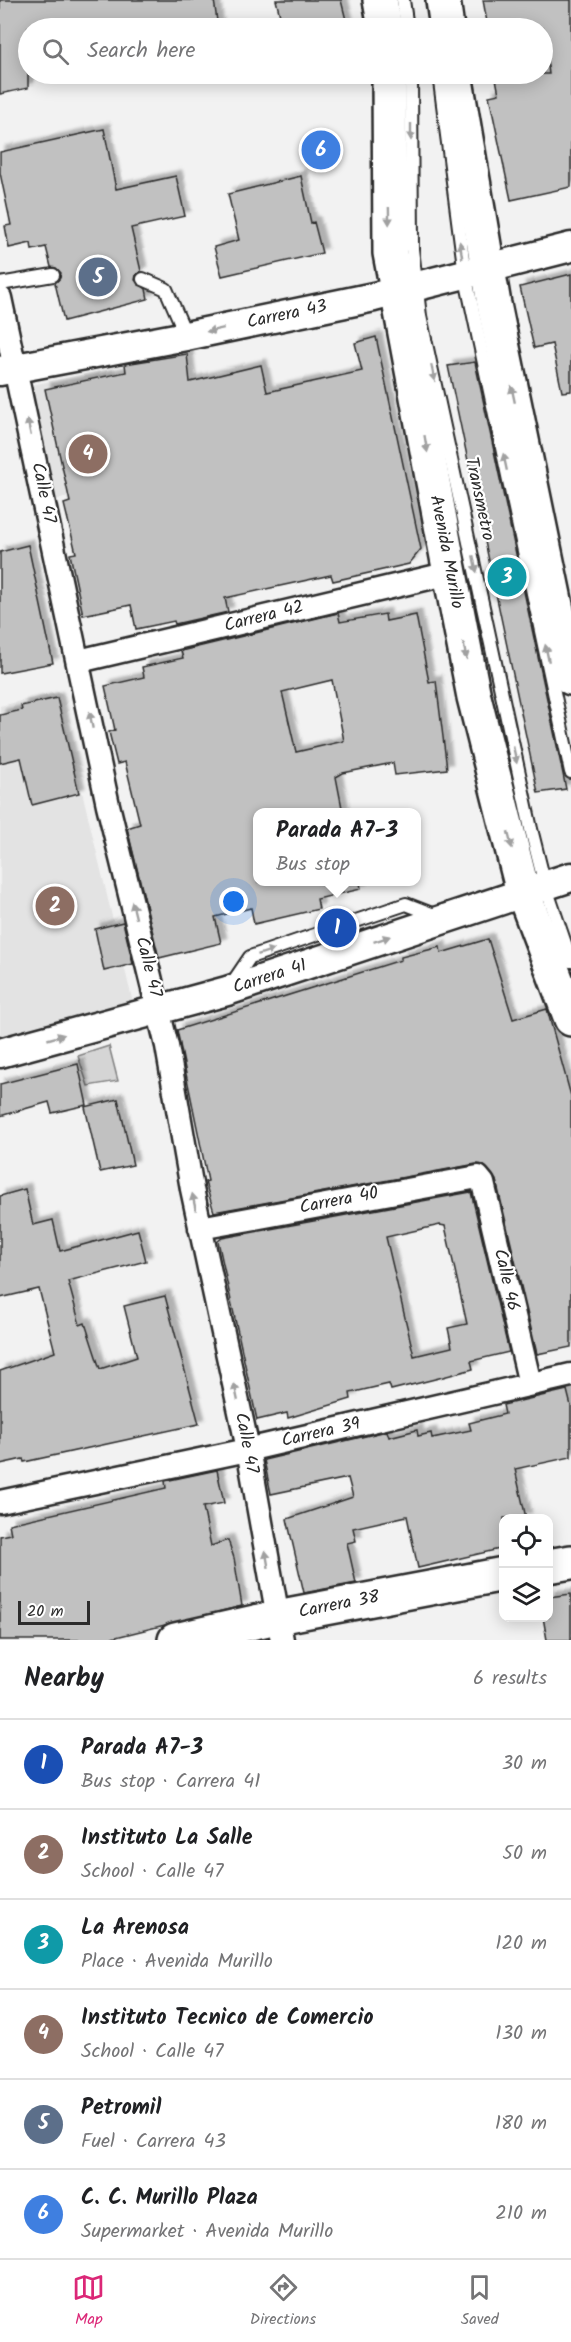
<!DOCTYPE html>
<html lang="en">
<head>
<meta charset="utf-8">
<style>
  body { margin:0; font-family:Kalam,sans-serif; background:#f6f6f6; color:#202124 }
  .controls { position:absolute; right:18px; bottom:18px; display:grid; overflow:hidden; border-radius:12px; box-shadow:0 3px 15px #0003 }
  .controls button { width:54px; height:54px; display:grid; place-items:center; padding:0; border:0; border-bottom:2px solid #e0e0e0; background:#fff; color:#202124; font:30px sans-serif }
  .scale { position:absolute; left:18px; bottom:15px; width:72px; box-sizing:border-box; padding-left:6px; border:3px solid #2b2b2b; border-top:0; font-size:16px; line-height:21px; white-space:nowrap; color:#2b2b2b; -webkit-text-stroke:4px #fff; paint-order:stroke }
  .you { position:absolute; left:234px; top:902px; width:21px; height:21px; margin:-15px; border:4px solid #fff; border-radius:50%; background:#1a73e8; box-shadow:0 0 0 9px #1a73e833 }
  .badge { display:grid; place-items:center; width:39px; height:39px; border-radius:50%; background:#db2777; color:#fff; font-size:20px; font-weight:700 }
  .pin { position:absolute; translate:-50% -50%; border:3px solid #fff; box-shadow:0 2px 6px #0006 }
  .popup { position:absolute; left:253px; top:808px; width:168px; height:78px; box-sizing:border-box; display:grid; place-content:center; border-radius:12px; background:#fff; filter:drop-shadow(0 2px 4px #0005); font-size:20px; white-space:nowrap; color:#757577 }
  .popup b { font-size:22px; color:#202124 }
  .popup::after { content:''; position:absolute; left:50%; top:100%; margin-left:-12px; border:12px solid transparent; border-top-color:#fff }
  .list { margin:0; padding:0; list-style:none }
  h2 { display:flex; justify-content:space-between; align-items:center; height:78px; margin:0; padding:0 24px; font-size:26px }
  h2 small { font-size:20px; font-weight:400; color:#757577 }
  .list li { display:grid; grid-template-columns:39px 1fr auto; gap:18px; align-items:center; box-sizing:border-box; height:90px; padding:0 24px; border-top:2px solid #e0e0e0 }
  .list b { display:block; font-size:22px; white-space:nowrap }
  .list p { margin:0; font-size:20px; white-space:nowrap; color:#757577 }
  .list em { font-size:20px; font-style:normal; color:#757577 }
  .icon { flex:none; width:33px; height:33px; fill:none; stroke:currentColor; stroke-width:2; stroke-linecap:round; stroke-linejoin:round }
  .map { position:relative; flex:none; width:571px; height:1640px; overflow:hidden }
  .search { position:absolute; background:#fff; box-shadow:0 3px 15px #0003; left:18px; right:18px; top:18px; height:66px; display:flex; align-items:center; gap:15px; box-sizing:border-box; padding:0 21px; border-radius:33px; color:#757577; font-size:22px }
  .sheet { height:618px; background:#fff }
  nav { display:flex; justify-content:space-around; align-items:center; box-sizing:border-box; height:84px; border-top:2px solid #e0e0e0; background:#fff; font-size:16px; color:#757577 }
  nav a { display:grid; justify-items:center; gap:3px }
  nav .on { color:#db2777 }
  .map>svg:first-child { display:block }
  .built { fill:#e3e3e3 }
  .green { fill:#d5d5d5; stroke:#808080; stroke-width:1.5 }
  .building { fill:#c1c1c1; stroke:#2b2b2b; stroke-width:1.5; fill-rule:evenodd; filter:url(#shadow) }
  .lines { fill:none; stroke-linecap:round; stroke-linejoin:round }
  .service-casing { stroke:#2b2b2b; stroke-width:16 }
  .minor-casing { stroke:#2b2b2b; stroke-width:27 }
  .tertiary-casing { stroke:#2b2b2b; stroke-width:33 }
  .secondary-casing { stroke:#2b2b2b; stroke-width:38 }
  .primary-casing { stroke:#2b2b2b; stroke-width:38 }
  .service { stroke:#fff; stroke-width:12 }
  .minor { stroke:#fff; stroke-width:22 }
  .tertiary { stroke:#fff; stroke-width:28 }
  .secondary { stroke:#fff; stroke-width:33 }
  .primary { stroke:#fff; stroke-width:33 }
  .oneway { fill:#a0a0a0 }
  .labels { text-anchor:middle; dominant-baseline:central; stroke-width:4.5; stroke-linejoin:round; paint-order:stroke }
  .street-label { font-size:18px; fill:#2b2b2b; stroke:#fff }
</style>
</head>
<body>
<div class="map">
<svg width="571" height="1640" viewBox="0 0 571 1640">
  <defs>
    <filter id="shadow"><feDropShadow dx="5.5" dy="-5.5" stdDeviation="1.5" flood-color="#0004"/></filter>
  </defs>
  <rect width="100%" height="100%" fill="#f2f2f2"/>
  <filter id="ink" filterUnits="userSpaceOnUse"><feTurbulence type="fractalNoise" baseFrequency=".0167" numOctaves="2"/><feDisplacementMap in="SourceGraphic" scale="12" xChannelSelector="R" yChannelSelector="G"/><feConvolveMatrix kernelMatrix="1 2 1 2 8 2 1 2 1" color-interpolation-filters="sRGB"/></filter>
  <g filter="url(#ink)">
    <path class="built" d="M115,368L138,484L54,500L32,385Z
      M58,692L133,1003L0,1041V706Z"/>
    <path class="green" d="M109,1046L118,1081L88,1086L78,1056Z"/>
    <path class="building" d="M0,0H214L218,28H28V88L0,94Z
      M276,0H341L348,28H283Z
      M483,0H571V187L511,200L489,96L499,94L495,74H549L543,28H488Z
      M104,129L116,189L176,176L185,216L131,228L141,271L136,275L135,280L146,289L148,299L64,321L55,283L60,278L61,273L56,268L51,267L46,247L32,250L31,243L9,248L5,226L11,225L0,173V152Z
      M301,176L311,223L314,222L322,253L222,276L214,247L239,240L228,194Z
      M571,274V391L562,392L552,344L534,348L520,287Z
      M376,337L421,549L409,564L333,581L331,575L225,598L228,612L175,624L174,621L136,629L131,605L83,615L70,554L76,553L64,504L70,502L45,389L126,372L125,364L187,354L190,382L261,365L267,392L362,371L355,343Z
      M475,362L563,774L566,789L538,793L448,366Z
      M28,545L53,663L0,673V552Z
      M338,613L340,622L385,614L386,621L416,615L429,682L436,681L447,769L395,775L393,763L343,773L336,777L343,813H258V882H360L361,889L317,899L319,909L254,924L251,908L215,917L221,943L159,958L127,828L140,824L125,762L117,764L109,732L115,730L105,686L144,677L142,667L183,658L181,651ZM332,680L344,741L296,752L282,692Z
      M57,698L79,793L32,805L21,758L0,763V715L22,710L21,706Z
      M123,922L133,964L104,971L95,929Z
      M488,939L513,1019L547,1009L571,1096V1347L537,1354L496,1180L483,1165L476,1164L214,1212L205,1182L208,1181L177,1030L401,960V957L440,947L441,953Z
      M78,1064L87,1105L52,1113L49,1102L0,1116V1084Z
      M118,1099L133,1165L100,1172L85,1107Z
      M25,1189L33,1225L53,1220L60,1251L138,1230L146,1261L68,1281L80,1325L85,1323L100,1369L137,1357L124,1306L165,1296L199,1424L24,1462L23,1459L0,1464V1371L55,1352L39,1289L0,1298V1196Z
      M471,1192L509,1352L471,1361L473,1369L443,1377L391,1390L389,1384L350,1393L351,1399L288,1418L287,1413L257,1420L218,1241L222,1238ZM440,1225L445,1226L467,1324L448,1328L452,1347L414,1356L386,1237Z
      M567,1390L571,1406V1457L515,1469L526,1518H504V1548L418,1568L407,1516L353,1528L356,1541L347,1543L356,1583L304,1593L287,1519L353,1497L348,1478L271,1494L264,1460L387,1431L389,1437L417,1430L418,1436L431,1433L432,1438L471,1430L469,1423L505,1414L503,1405Z
      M217,1470L224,1503L203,1507L211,1546L228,1540L234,1558L242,1606L104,1640H0V1536L11,1534L9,1524L166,1488L165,1481Z
      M571,1594V1640H547L543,1617H549V1597Z"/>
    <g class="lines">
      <defs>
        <path id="service" d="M403,0L407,28
          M411,74L412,249L420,316L531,829L545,885L571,961
          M439,74L465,274L571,772
          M143,279L166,289L186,335
          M0,284L53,275
          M231,985L250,957L406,904L437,916"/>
        <path id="minor" d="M0,298L108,805L167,1046L192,1189L248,1449L282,1640
          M79,661L450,573
          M200,1228L478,1177L483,1183L530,1384
          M0,1502L238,1452L571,1375"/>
        <path id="tertiary" d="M0,371L186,336L374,297L571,247
          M0,1053L227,991L571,877"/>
        <path id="secondary" d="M548,1566L571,1562
          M175,1640L277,1617L504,1574"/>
        <path id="primary" d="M380,0L385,28
          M443,0L447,28
          M389,74L390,253L450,573L474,697L523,892L571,1019
          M455,74L494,304L571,678"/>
      </defs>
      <use href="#service" class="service-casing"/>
      <use href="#minor" class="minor-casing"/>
      <use href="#tertiary" class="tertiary-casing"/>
      <use href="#secondary" class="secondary-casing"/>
      <use href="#primary" class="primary-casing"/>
      <use href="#service" class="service"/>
      <use href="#minor" class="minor"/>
      <use href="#tertiary" class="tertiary"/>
      <use href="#secondary" class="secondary"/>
      <use href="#primary" class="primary"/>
    </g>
    <defs><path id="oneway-solid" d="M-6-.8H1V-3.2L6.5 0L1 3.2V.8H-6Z" transform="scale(1.5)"/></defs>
    <g class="oneway">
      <use href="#oneway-solid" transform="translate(411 132) rotate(90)"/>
      <use href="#oneway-solid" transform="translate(389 216) rotate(89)"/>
      <use href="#oneway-solid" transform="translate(461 250) rotate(-99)"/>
      <use href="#oneway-solid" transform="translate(215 330) rotate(168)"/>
      <use href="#oneway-solid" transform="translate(433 373) rotate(78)"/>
      <use href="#oneway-solid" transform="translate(513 394) rotate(-102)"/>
      <use href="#oneway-solid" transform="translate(29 427) rotate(-102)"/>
      <use href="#oneway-solid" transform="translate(426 444) rotate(80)"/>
      <use href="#oneway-solid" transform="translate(505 462) rotate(-102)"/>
      <use href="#oneway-solid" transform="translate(475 564) rotate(78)"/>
      <use href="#oneway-solid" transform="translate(465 651) rotate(79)"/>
      <use href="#oneway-solid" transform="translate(547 653) rotate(-102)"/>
      <use href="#oneway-solid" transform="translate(91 720) rotate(-101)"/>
      <use href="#oneway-solid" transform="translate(515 755) rotate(78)"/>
      <use href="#oneway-solid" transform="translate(510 840) rotate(76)"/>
      <use href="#oneway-solid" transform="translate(134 910) rotate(-104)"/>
      <use href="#oneway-solid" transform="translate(382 939) rotate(-19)"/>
      <use href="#oneway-solid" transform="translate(266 952) rotate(-18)"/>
      <use href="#oneway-solid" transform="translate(56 1037) rotate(-16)"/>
      <use href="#oneway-solid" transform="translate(194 1202) rotate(-102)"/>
      <use href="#oneway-solid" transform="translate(236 1392) rotate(-102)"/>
      <use href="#oneway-solid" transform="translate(267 1559) rotate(-100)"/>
    </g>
  </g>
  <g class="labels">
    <g class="street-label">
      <text transform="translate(287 315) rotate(-12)">Carrera 43</text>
      <text transform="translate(43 493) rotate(78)">Calle 47</text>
      <text transform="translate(479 499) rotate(78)">Transmetro</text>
      <text transform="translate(446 552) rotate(79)">Avenida Murillo</text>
      <text transform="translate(264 617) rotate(-14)">Carrera 42</text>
      <text transform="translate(148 967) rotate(76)">Calle 47</text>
      <text transform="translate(270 977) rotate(-18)">Carrera 41</text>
      <text transform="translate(339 1201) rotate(-11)">Carrera 40</text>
      <text transform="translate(506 1280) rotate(77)">Calle 46</text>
      <text transform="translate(321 1433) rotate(-13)">Carrera 39</text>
      <text transform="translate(246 1443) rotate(79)">Calle 47</text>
      <text transform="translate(339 1605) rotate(-11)">Carrera 38</text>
    </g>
  </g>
</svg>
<div class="controls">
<button><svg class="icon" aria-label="locate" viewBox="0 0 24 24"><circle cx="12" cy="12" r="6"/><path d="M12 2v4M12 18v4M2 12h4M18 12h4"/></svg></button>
<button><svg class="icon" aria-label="layers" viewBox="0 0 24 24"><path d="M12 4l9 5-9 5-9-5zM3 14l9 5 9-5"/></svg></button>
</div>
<div class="scale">20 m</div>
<div class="you"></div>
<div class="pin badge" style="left:337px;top:928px;background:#1a4fb4">1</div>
<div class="popup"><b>Parada A7-3</b>Bus stop</div>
<div class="pin badge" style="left:55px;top:906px;background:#8d6e63">2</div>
<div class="pin badge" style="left:507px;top:577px;background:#0f9aa8">3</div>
<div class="pin badge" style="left:88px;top:454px;background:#8d6e63">4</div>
<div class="pin badge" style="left:98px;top:277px;background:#5c6f8a">5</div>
<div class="pin badge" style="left:321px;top:150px;background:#3f7fe0">6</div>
<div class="search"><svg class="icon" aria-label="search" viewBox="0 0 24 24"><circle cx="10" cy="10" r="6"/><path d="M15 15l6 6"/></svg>Search here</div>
</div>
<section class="sheet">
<h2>Nearby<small>6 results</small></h2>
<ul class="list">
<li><span class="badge" style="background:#1a4fb4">1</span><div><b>Parada A7-3</b><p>Bus stop · Carrera 41</p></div><em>30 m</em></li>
<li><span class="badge" style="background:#8d6e63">2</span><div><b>Instituto La Salle</b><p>School · Calle 47</p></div><em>50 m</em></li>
<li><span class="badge" style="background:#0f9aa8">3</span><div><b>La Arenosa</b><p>Place · Avenida Murillo</p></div><em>120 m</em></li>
<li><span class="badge" style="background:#8d6e63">4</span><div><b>Instituto Tecnico de Comercio</b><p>School · Calle 47</p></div><em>130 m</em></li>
<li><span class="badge" style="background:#5c6f8a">5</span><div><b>Petromil</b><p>Fuel · Carrera 43</p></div><em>180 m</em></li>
<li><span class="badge" style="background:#3f7fe0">6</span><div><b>C. C. Murillo Plaza</b><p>Supermarket · Avenida Murillo</p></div><em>210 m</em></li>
</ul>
</section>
<nav>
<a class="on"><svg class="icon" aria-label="map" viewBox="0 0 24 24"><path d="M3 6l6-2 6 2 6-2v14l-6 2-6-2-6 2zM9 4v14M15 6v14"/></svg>Map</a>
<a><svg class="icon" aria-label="directions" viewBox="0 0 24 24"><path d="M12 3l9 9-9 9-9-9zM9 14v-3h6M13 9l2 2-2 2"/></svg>Directions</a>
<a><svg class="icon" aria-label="saved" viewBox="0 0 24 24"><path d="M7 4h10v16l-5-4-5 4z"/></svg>Saved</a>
</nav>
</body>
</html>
